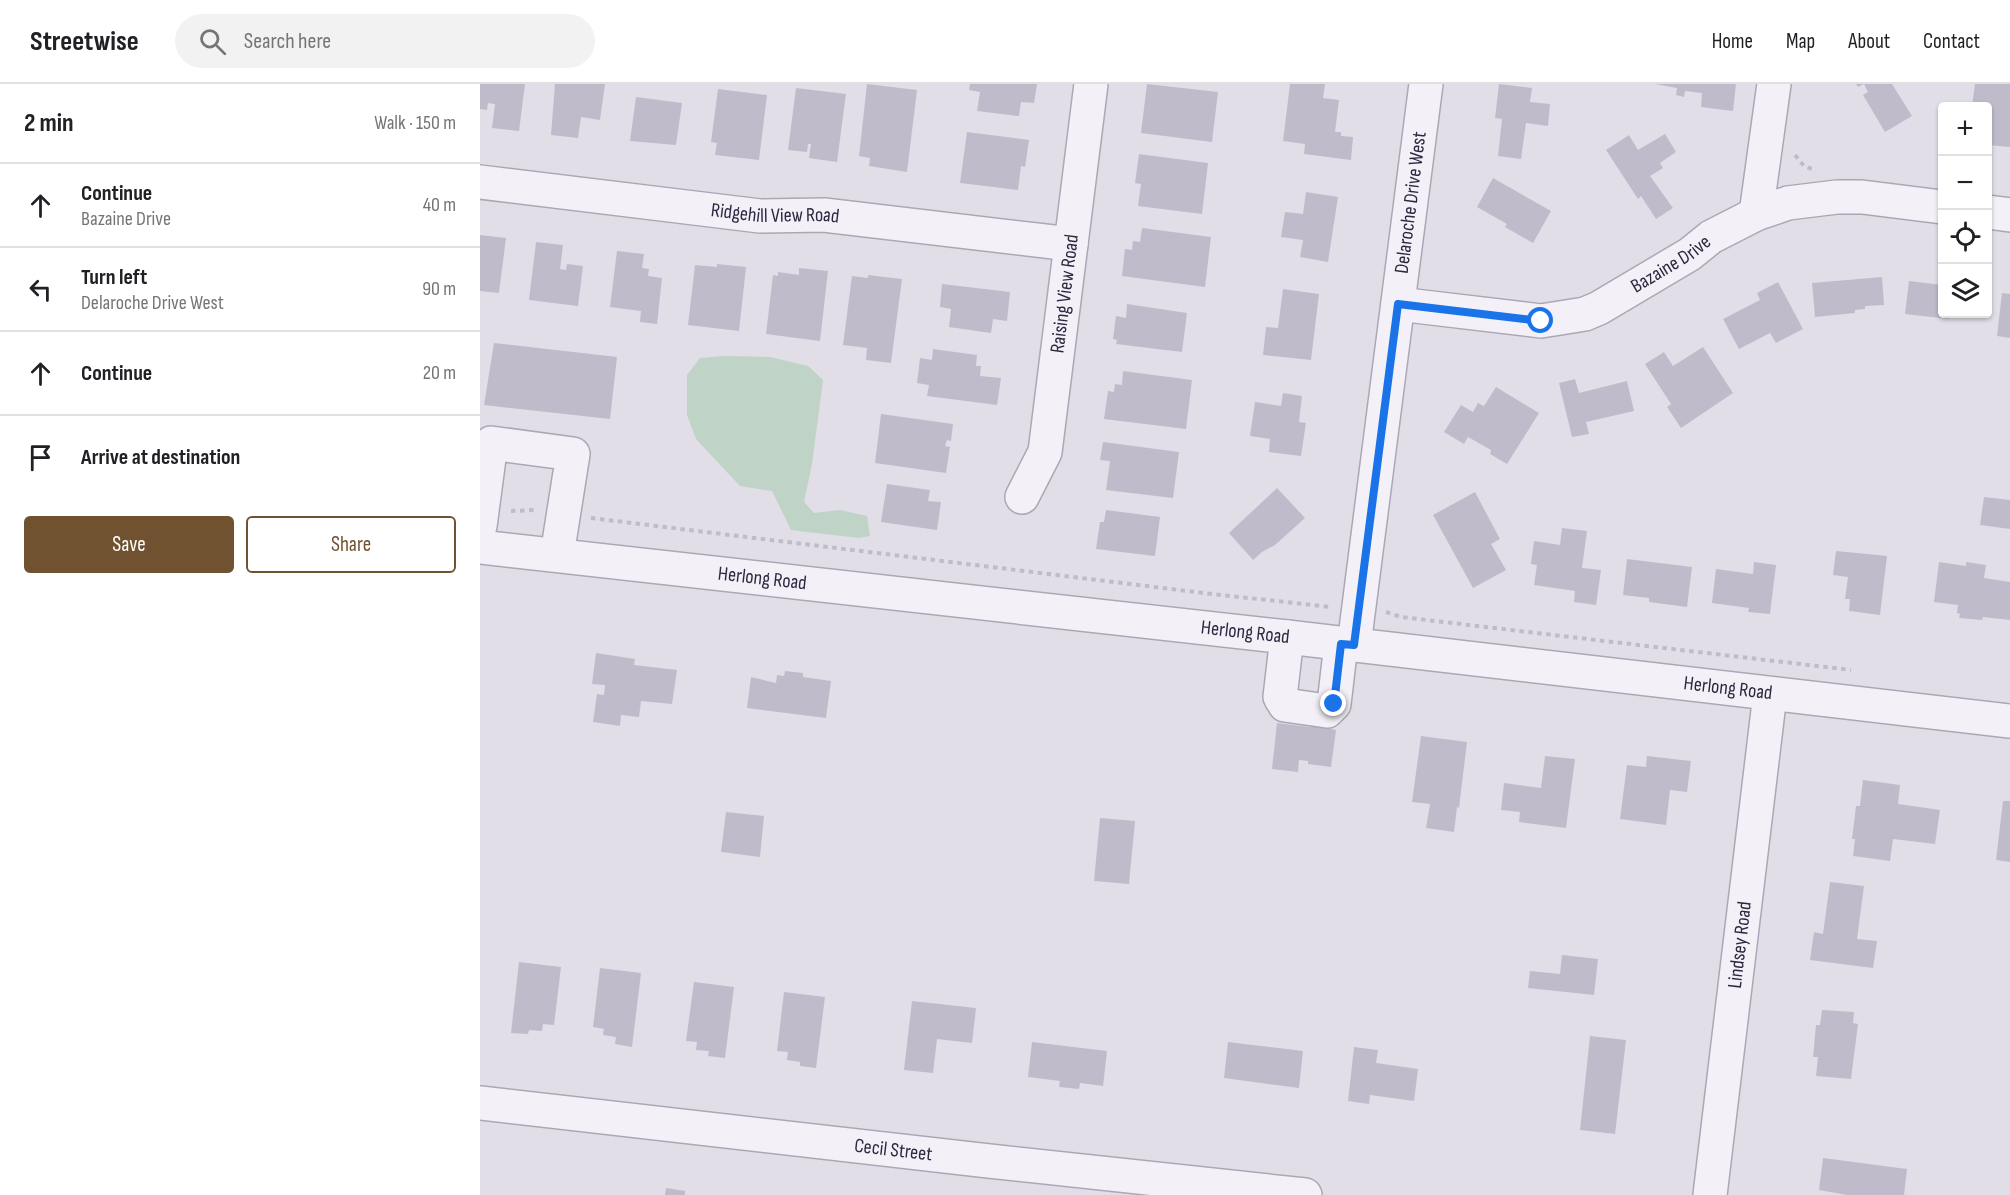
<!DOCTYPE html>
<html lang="en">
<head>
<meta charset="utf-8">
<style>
  body { margin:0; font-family:"Sofia Sans Condensed",sans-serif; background:#f2f2f2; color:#202124 }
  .controls { position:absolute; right:18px; top:18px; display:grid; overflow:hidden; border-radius:6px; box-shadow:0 2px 4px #0004 }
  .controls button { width:54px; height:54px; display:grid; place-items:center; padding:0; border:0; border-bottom:2px solid #e0e0e0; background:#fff; color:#202124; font:30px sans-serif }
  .stop { position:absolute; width:18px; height:18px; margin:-14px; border:4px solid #1a73e8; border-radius:50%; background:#fff }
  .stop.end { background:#1a73e8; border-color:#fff; box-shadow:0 2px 6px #0008 }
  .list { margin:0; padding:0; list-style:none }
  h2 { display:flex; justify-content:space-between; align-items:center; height:78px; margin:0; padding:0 24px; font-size:26px }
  h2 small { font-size:20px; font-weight:400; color:#757577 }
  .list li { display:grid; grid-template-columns:39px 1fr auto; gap:18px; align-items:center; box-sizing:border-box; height:84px; padding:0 24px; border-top:2px solid #e0e0e0 }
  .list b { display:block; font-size:22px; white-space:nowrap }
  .list p { margin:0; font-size:20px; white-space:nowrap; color:#757577 }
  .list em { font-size:20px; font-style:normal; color:#757577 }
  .actions { display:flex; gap:12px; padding:18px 24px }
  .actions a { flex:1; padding:14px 0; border:2px solid #715230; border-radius:6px; text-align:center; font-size:21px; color:#715230 }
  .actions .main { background:#715230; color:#fff }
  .icon { flex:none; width:33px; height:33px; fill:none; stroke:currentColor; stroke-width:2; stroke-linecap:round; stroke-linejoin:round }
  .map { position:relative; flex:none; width:1530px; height:1111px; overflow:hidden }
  header { display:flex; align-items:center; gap:36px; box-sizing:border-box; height:84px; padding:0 30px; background:#fff; border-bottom:2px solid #e0e0e0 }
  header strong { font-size:28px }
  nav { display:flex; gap:33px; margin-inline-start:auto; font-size:21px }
  .search { width:420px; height:54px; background:#f2f2f2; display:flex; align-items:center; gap:15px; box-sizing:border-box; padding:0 21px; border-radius:33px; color:#757577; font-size:22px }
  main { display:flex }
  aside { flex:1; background:#fff }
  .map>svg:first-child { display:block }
  .green { fill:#bfd3c7 }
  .building { fill:#c0bbcb }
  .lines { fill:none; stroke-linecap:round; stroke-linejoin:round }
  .minor-casing { stroke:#aca7b6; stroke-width:36 }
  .path { stroke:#c0bcc7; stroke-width:4; stroke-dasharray:4.5 4.5; stroke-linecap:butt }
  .minor { stroke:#f3f1f7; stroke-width:33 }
  .route { stroke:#1a73e8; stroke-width:8 }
  .labels { text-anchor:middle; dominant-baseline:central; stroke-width:6; stroke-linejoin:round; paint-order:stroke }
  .street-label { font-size:20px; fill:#2f2740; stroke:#f0eef6 }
</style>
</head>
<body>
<header>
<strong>Streetwise</strong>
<div class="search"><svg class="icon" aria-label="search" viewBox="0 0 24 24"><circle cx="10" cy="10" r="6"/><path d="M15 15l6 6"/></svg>Search here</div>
<nav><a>Home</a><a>Map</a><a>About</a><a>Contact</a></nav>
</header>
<main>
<aside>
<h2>2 min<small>Walk · 150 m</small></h2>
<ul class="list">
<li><svg class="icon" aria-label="ahead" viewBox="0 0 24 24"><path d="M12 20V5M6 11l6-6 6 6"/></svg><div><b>Continue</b><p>Bazaine Drive</p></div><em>40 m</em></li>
<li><svg class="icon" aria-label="left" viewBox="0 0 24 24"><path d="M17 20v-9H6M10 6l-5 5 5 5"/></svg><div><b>Turn left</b><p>Delaroche Drive West</p></div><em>90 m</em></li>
<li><svg class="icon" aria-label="ahead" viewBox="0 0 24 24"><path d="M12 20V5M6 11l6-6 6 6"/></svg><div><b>Continue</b></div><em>20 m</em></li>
<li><svg class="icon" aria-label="arrive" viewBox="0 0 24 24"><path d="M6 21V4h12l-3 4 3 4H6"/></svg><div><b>Arrive at destination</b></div></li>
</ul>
<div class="actions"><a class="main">Save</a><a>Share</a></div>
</aside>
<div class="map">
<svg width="1530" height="1111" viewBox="0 0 1530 1111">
  <rect width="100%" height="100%" fill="#e1dee8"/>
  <path class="green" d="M245,272L290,273L328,282L343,296L332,380L324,418L334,429L360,426L387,432L390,452L379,454L311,446L292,407L260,402L216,355L207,331V291L220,274Z"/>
  <path class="building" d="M0,0H45L39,47L12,44L15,20L8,19L7,26L0,25Z
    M75,0H125L120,36L101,33L98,54L71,51Z
    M387,0L437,6L427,88L389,82L390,74L379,72Z
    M490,0H557L554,19L541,18L539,32L497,27L500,8L489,6Z
    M667,0L738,8L732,58L661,49Z
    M810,0H845L843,14L859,16L855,48H861V52L873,53L871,76L824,70L825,60L803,57Z
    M1019,0L1052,4L1050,18L1070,20L1068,42L1046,39L1041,75L1018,72L1022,35L1015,34Z
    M1175,0H1256L1253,27L1221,23L1222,9L1205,7L1204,13L1196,11L1197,4Z
    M1376,0H1412L1432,32L1405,48L1383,11L1388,8L1384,0L1378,3Z
    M1495,0H1530V63L1508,61L1510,27L1508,26V22H1492Z
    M316,4L366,10L357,78L329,74L331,60H328L327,68L308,66Z
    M238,5L287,11L279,76L235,71L237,59L231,58Z
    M156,13L202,19L196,61L150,57Z
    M487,48L549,56L545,83L541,82L538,106L480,99Z
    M1185,50L1196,68L1180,79L1183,84L1170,92L1193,124L1176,135L1161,112L1158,115L1126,66L1149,51L1158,66Z
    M659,70L728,79L722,130L658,122L661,100L655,99Z
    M1013,94L1071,127L1053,159L1025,143L1027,140L997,123Z
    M826,108L858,113L848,178L820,173L823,156L801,153L805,128L823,130Z
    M662,144L731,153L725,203L642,192L645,165L652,166L653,157L660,158Z
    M0,151L26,154L19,209L0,207Z
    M56,158L83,161L80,185L86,186L87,180L103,182L98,222L49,216Z
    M137,167L164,170L162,184L169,185L168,192L182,194L177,240L160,238L161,227L130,223Z
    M237,180L266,183L259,247L208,241L215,181L237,183Z
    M319,184L348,187L340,257L286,250L293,191L298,192V188L319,191Z
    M388,191L422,195L411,279L386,276L387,264L363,261L372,192L388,194Z
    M1402,193L1404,221L1385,222V225L1375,226V229L1335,233L1332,199Z
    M1429,197L1462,201V230H1469V235L1425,230Z
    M1298,198L1323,245L1296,259L1290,249L1259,265L1243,235L1280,216L1277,209Z
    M462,200L530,208L527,237L513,235L511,249L469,243L471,225L460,223Z
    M803,205L839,210L831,276L783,271L786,243L798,244Z
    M1522,209L1530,210V254L1517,252Z
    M647,220L707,229L702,268L636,260L637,256L633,255L636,232L646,234Z
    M14,259L137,273L130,335L4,321Z
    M1223,263L1253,309L1201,344L1187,323L1191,320L1165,280L1184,268L1193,282Z
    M453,265L497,271L496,282H501L500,292L521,294L517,321L447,312L449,301L437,299L440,274L452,276Z
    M643,287L712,296L706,345L624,335L628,307L634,308L635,300L642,301Z
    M1095,295L1099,309L1147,297L1154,327L1106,338L1109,350L1092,353L1079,299Z
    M1016,303L1059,329L1027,380L1010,370L1011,366L988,353L984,360L964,348L981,321L993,328L998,319L1004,322Z
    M803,309L822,312L819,338L826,339L821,372L789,368L790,355L770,352L775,318L801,322Z
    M401,330L473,340L471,357L467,356L465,362L470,363L466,389L395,379Z
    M623,358L699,368L693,414L626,406L630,377L620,376Z
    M407,400L450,406L448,417L461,418L457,446L401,438Z
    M797,404L825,434L795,461L782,468L773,476L749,449Z
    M995,408L1020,455L1011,460L1026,486L993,504L953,431Z
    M1504,413L1530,416V445L1500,441Z
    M626,426L680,433L675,472L616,465L620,438H624Z
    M1082,444L1107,447L1102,484L1121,486L1116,521L1094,518L1095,507L1054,501L1057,481L1051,480L1054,457L1080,461Z
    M1356,467L1407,472L1400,531L1369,527L1370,515H1365L1368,493L1353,491Z
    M1147,475L1212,483L1207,523L1169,518V514L1143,511Z
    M1274,478L1296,481L1290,530L1268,528L1269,524L1232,519L1236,485L1273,490Z
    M1459,478L1486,482V478L1506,481L1504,494L1530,498V536L1503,533L1502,536L1479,534L1480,530L1477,529L1478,521L1454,518Z
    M116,569L155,575L154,581L197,586L192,620L161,617L159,633L141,631L140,642L113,638L117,610L124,611L125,601L112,600Z
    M305,587L323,589V593L351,597L346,634L267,624L271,593L296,599L297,591L304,592Z
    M797,639L830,643V640L856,646L851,683L828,680V677L819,676L818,688L792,685Z
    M941,652L987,658L979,724L977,723L974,748L946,744L950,720L932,718Z
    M1065,672L1095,675L1086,744L1039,738L1040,728L1021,726L1024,699L1061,704Z
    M1167,672L1211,677L1207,708L1190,706L1186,741L1140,735L1147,681L1166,683Z
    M1383,696L1420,701L1418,720L1460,726L1455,760L1413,755L1410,777L1373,772L1375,755H1372L1376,722H1380Z
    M1523,717H1530V778L1516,776Z
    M246,728L284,732L280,773L241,768Z
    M620,734L655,737L649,800L614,797Z
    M1350,798L1384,802L1377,855L1397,857L1393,884L1330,876L1334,848L1343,850Z
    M1082,871L1118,875L1114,911L1048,904L1050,887L1080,890Z
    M39,878L81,883L74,941L63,940L62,947L49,946L48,950L31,949Z
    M120,884L161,889L152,963L135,960L136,953L123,951L124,945L113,943Z
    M214,898L254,903L245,974L228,972L229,967L216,966L217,958L206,957Z
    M304,908L345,913L336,984L320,982V978L307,976L308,968L297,967Z
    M432,917L496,924L492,959L457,955L453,989L424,986Z
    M1342,926L1374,928L1373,939L1378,940L1371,995L1336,992L1338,973H1333L1336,941H1340Z
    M1110,952L1146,956L1135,1050L1100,1046Z
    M552,958L627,967L623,1002L600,999L599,1005L579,1003L580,997L548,993Z
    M748,958L823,967L819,1004L744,994Z
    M874,963L898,966L896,979L938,985L934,1017L890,1011L889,1020L868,1017Z
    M1343,1074L1427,1085L1424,1111H1367L1339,1106Z
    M186,1104L205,1107V1111H185Z"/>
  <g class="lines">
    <defs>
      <g id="minor">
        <path id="s1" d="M0,98L280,132L344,131L591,160"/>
        <path d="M1508,128L1530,131"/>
        <path d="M1276,130L1294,0"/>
        <path id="s2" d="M918,220L1061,237L1105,230L1119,224L1210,170L1231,153L1276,130L1308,119L1357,113H1382L1462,123"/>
        <path id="s3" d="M542,413L565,368L611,0"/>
        <path d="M0,442L11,359L93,370L77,471"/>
        <path id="s4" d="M0,463L807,553L1530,637"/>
        <path d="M807,553L800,613L805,621L847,627L854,620L861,560"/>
        <path id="s5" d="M874,561L946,0"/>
        <path id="s6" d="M0,1019L509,1077L825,1111"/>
        <path id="s7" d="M1230,1111L1290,610"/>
      </g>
    </defs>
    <use href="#minor" class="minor-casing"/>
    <path class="path" d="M1315,71L1324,82L1332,85
      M31,427L56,426
      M111,434L732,510L851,523
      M906,528L921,533L1371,586"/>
    <use href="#minor" class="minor"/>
  </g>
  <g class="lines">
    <path class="route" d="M854,620L861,560L874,561L918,220L1061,237"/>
  </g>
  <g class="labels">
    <g class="street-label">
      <text stroke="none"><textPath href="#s5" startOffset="446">Delaroche Drive West</textPath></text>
      <text stroke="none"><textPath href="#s1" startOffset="297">Ridgehill View Road</textPath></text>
      <text stroke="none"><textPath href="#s2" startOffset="288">Bazaine Drive</textPath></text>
      <text stroke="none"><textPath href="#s3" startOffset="210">Raising View Road</textPath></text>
      <text stroke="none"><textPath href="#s4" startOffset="284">Herlong Road</textPath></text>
      <text stroke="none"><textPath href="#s4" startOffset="770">Herlong Road</textPath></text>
      <text stroke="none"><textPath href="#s4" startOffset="1256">Herlong Road</textPath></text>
      <text stroke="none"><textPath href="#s7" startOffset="252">Lindsey Road</textPath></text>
      <text stroke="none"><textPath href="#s6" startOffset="416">Cecil Street</textPath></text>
    </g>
  </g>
</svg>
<div class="controls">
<button>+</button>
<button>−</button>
<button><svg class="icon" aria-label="locate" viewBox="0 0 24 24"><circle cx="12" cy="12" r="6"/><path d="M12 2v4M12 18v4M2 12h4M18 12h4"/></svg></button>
<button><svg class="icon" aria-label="layers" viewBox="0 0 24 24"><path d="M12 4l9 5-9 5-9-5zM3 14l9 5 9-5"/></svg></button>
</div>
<div class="stop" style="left:1061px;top:237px"></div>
<div class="stop end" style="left:854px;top:620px"></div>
</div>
</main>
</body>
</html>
